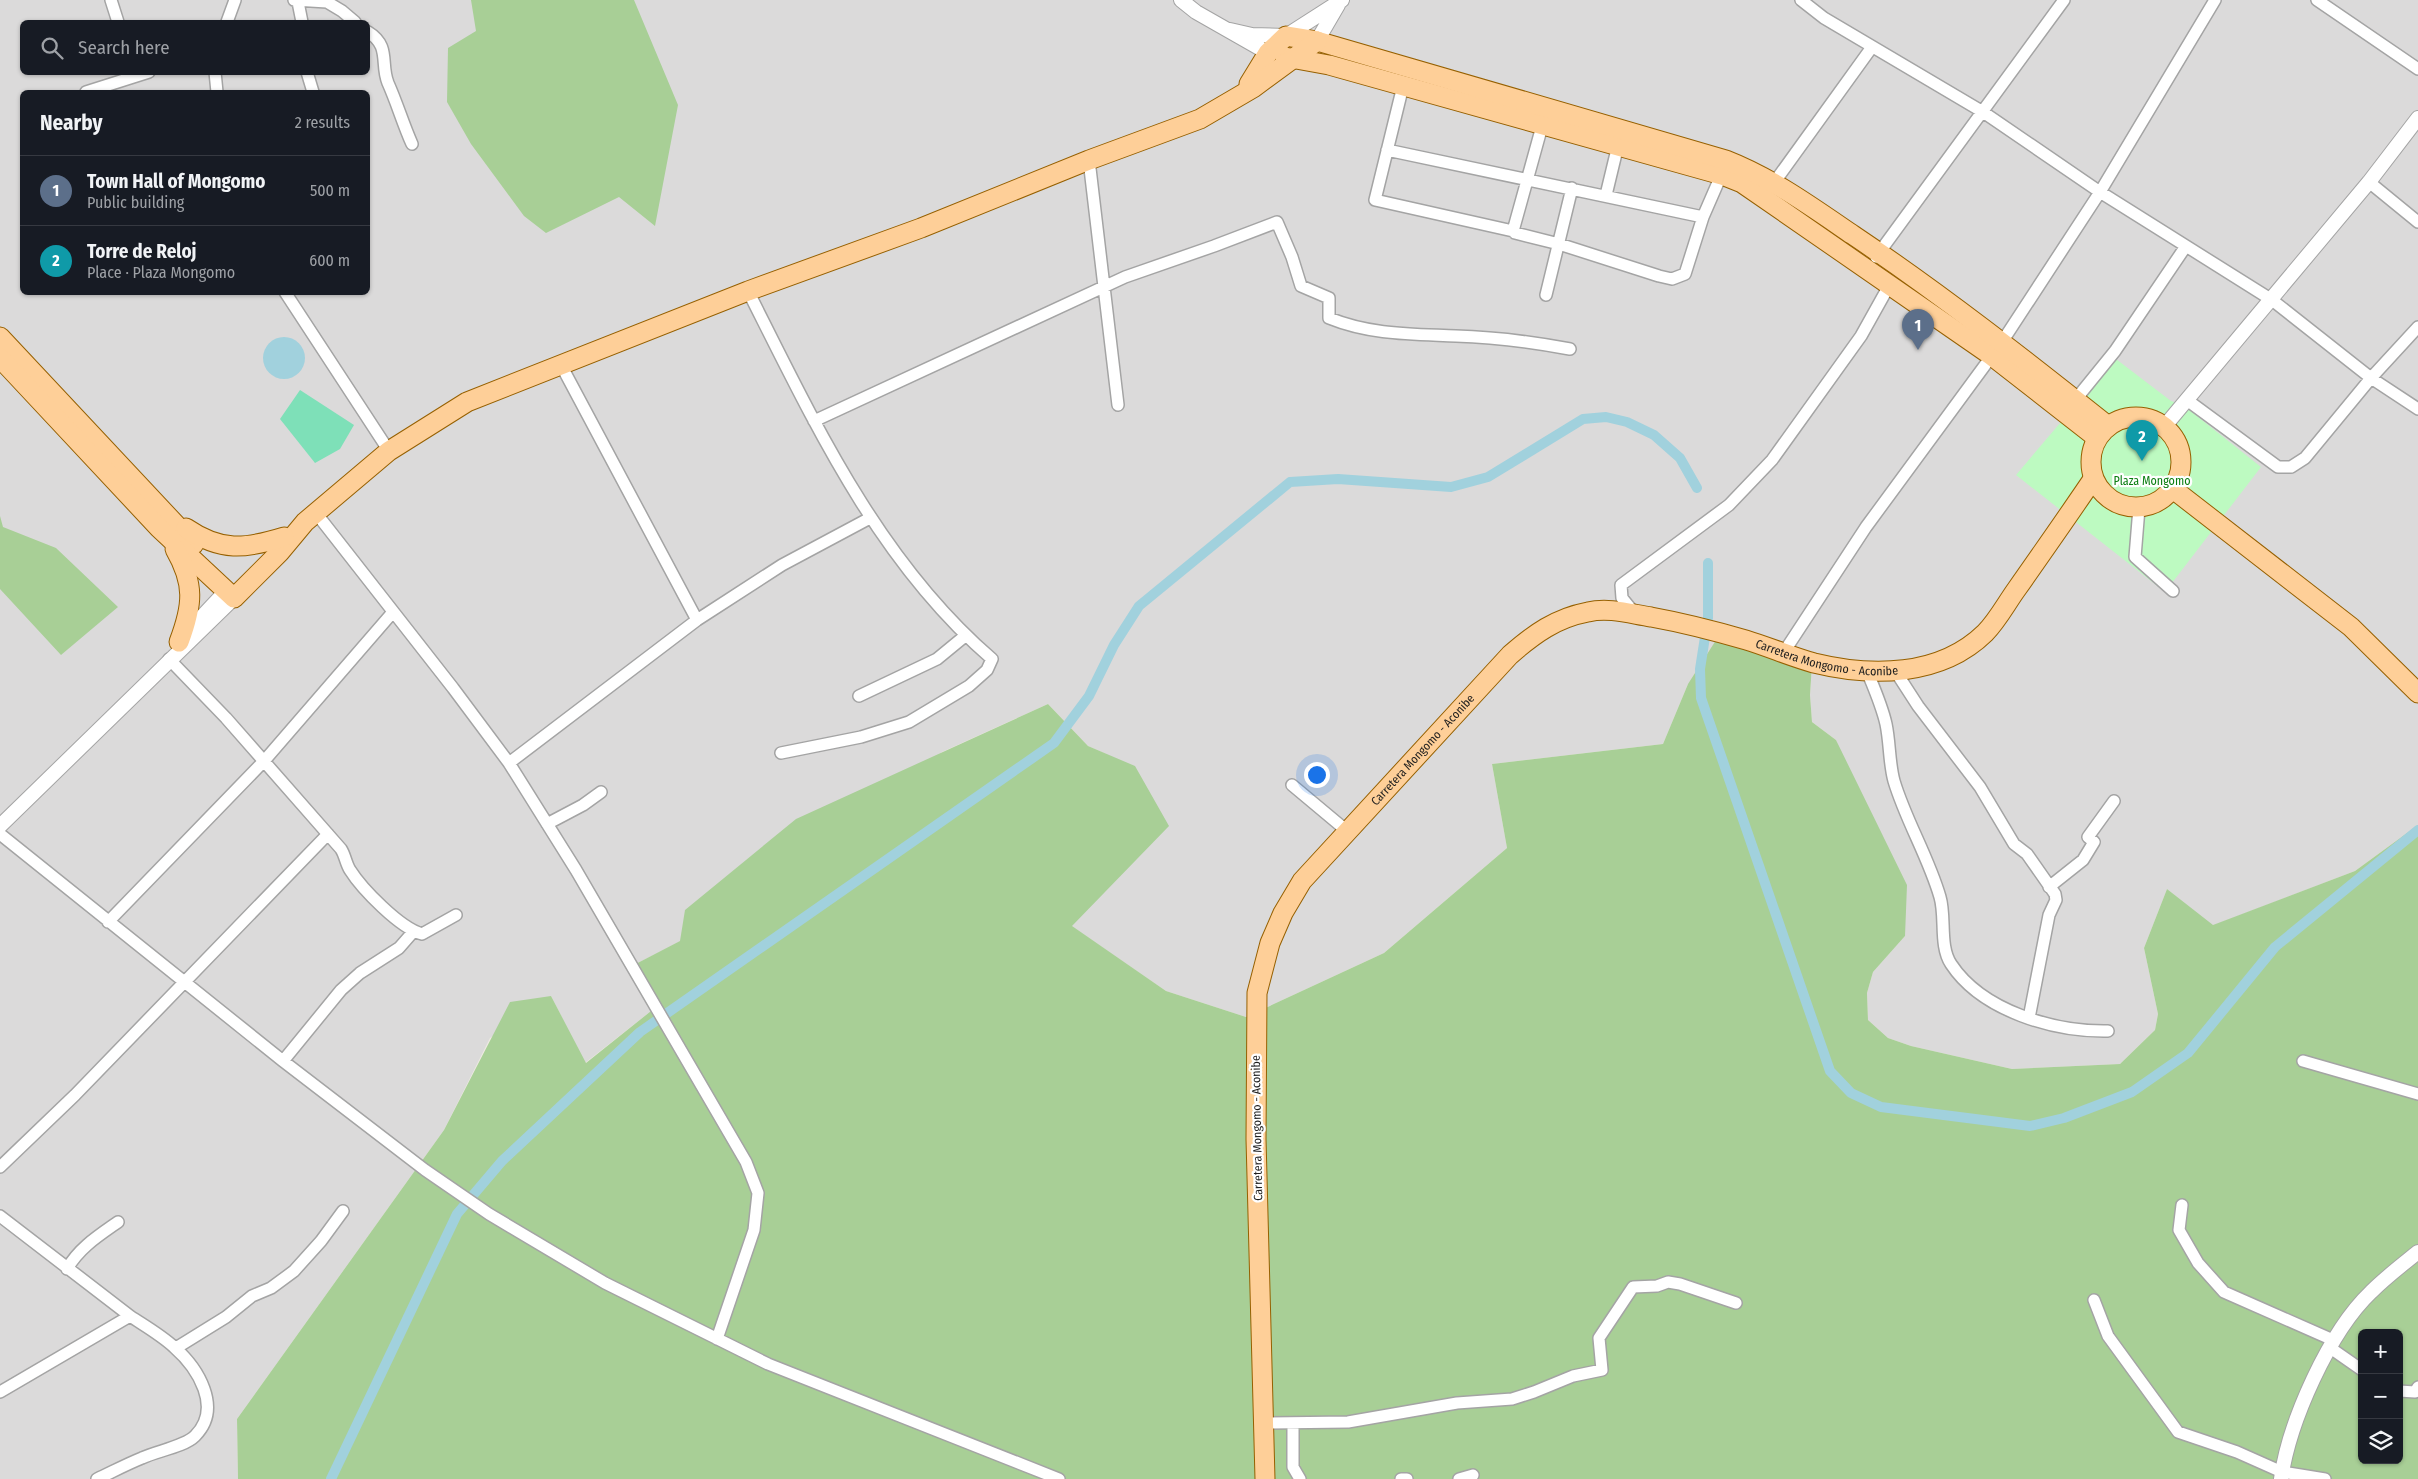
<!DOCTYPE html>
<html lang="en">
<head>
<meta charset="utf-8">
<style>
  body { margin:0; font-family:"Fira Sans Condensed",sans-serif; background:#20242c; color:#f1f3f6 }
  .controls { position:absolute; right:15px; bottom:15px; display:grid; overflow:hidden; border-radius:8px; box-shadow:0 1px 4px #0004 }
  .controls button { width:45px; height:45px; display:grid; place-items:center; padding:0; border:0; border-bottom:1px solid #363941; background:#171b24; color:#f1f3f6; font:25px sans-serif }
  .you { position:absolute; left:1316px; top:774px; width:18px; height:18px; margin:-12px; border:4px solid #fff; border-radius:50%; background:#1a73e8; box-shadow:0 0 0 8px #1a73e833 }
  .badge { display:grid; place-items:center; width:32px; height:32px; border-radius:50%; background:#d93025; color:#fff; font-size:16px; font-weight:700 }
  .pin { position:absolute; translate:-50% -41px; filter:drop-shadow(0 1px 2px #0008) }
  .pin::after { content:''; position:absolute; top:26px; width:18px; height:15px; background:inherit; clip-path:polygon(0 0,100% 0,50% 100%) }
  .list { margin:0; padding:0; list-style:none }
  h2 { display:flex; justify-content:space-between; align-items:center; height:65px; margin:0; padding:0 20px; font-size:21px }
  h2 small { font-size:16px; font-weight:400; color:#9ea1a6 }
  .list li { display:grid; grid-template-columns:32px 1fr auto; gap:15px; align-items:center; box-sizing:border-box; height:70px; padding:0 20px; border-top:1px solid #363941 }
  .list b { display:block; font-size:19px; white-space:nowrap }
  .list p { margin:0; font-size:16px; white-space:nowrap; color:#9ea1a6 }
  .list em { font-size:16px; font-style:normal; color:#9ea1a6 }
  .icon { flex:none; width:28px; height:28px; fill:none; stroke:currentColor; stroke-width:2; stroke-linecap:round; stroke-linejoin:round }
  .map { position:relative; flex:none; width:2418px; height:1479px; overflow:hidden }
  .search { position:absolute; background:#171b24; box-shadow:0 1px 4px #0004; left:20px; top:20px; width:350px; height:55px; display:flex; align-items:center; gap:12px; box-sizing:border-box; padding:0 18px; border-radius:8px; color:#9ea1a6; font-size:19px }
  .panel { position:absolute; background:#171b24; box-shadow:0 1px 4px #0004; left:20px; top:90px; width:350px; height:205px; border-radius:8px }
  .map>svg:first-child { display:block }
  .residential { fill:#dbdada; fill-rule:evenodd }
  .forest { fill:#a8cf96; fill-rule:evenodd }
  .park { fill:#bdfac1 }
  .pitch { fill:#7ee0b8 }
  .water { fill:#a1d1dd }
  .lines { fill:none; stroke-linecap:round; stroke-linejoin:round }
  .canal { stroke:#a1d1dd; stroke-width:10 }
  .minor-casing { stroke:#a4a4a4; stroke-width:14 }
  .tertiary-casing { stroke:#a4a4a4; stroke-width:16 }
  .primary-casing { stroke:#966000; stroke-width:21 }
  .minor { stroke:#fff; stroke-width:11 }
  .tertiary { stroke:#fff; stroke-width:14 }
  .primary { stroke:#fecf98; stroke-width:19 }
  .labels { text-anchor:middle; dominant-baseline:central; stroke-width:4.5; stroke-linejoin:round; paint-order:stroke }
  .park-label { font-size:12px; fill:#097d0f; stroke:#fff }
  .street-label { font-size:12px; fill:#1d1d1d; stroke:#fff }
</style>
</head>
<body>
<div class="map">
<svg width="2418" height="1479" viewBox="0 0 2418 1479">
  <rect width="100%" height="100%" fill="#eeeae2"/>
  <path class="residential" d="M0,0H2418V825L2355,871L2212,926L2167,889L2144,948L2158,1014L2155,1030L2120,1064L2012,1069L1911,1046L1888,1038L1868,1020L1867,993L1873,972L1905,936L1836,740L1812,722L1810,695L1812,665L1688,684L1663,744L1492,764L1507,848L1384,953L1246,1017L1166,991L1071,926L1106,754L1088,746L1048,704L942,752L681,941L628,968L651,1011L585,1063L551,996L490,1038L444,1130L237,1419L238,1479H0ZM22,22H368V72H22ZM22,92H368V292H22Z"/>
  <path class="forest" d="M471,0H634L678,105L655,226L619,197L546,233L524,216L471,144L447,102L448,48L476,31Z
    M0,516L3,527L56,548L118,607L61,655L0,589Z
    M1718,637L1812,664L1810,695L1812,722L1836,740L1907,885L1905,936L1873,972L1867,993L1868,1020L1888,1038L1911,1046L2012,1069L2120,1064L2155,1030L2158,1014L2144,948L2167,889L2213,925L2355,871L2418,825V1479H238L237,1419L444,1130L510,1002L551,996L586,1063L651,1011L628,968L680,941L685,910L796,819L1048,704L1088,746L1135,766L1169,826L1072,926L1166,991L1246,1017L1384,953L1507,848L1492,764L1663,744L1688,684ZM2362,1333H2399V1460H2362Z"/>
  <path class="park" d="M2112,356L2171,401L2183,405L2261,467L2165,592L2016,475L2066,416Z"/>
  <path class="pitch" d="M300,390L354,425L340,449L315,463L280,419Z"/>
  <path class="water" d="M263 358a21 21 0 1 1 42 0a21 21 0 1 1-42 0Z"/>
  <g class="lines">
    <path class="canal" d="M1708,563V618L1700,669L1701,698L1830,1071L1851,1093L1881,1107L2030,1126L2064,1118L2132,1092L2188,1053L2275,947L2418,830
      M331,1479L457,1214L502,1161L640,1032L1054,743L1089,696L1114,645L1139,606L1290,482L1338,479L1451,487L1488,477L1583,419L1606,417L1627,422L1654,435L1680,458L1697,488"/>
    <defs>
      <path id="minor" d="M111,0L118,22
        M294,0L327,2L342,11L355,22
        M1801,0L1824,18L1983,112L2100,192L2272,300L2371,378L2418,409
        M2317,0L2418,69
        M298,2L302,22
        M227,22L235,0
        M368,32C391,46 380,64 388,83C397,103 403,124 412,144
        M215,72L217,92
        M307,72L313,92
        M1403,86L1375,200L1513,231L1515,233L1559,244L1659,276L1672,279L1685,274L1703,217L1723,171
        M86,92L149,72
        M1387,150L1703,217
        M1089,160L1118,405
        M2369,182L2418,222
        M1771,187L1872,47
        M1606,195L1619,141
        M1513,231L1544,119
        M1876,257L2064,0
        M748,291C814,422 878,561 992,659L987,670L969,686L909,722L861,737L781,753
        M285,292L389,451
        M1546,295L1572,188
        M561,365L697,620
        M2187,400L2278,467H2291L2305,458L2371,378L2418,327
        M2072,404L2115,351L2186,246
        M814,421L1125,277L1214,246L1277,222L1292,257L1301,286L1329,298V318C1371,335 1412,334 1456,336C1495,337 1532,342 1570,349
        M2139,508L2135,557L2173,591
        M316,513L453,688L509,763L576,870L746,1162L758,1193L754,1230L717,1339
        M1635,614L1622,598L1621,585L1729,505L1772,460L1861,336L1890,284
        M1784,652L1866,527L2002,342L2100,192L2215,0
        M169,659L226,718L341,849C345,855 346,864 350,870C362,889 400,928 422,934L456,915
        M1867,671C1874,688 1882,706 1886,724C1890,743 1889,763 1894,781C1906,821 1928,856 1940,897C1946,917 1939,946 1951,964C1982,1011 2054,1032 2108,1031
        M1896,672L1918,706L1980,787L2014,844L2027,854L2055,894L2056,900L2049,915L2029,1018
        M859,696L937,659L965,636
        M509,763L697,620L782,565L870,518
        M1292,785L1347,831
        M547,824L583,805L601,792
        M0,834L283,1061L425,1170L489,1214L605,1283L768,1364L1059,1479
        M2049,887L2083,860L2094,842L2088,837L2114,801
        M108,922L264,761L393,612
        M283,1061L341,990L360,973L399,948L413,932
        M2303,1061L2418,1094
        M0,1167L75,1095L328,834
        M2182,1205L2179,1230L2198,1263L2224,1292L2333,1340
        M0,1216L130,1316L0,1392
        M67,1269C79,1248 98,1236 118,1222
        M2094,1300L2108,1336L2178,1432L2237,1452L2282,1472L2325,1479
        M2329,1347L2362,1370
        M176,1348L226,1317L252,1296L271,1288L294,1271L321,1241L343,1211
        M2399,1391L2415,1392L2418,1387
        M1264,1423L1348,1422L1457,1403L1512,1399L1534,1392L1573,1376L1602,1370L1599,1338L1633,1287L1657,1286L1668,1282L1680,1284L1736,1303
        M1293,1423V1467L1300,1479
        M97,1479C112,1472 127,1464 142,1458C156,1451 184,1447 195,1436C223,1408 198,1368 174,1347C161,1335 145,1326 130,1316
        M1401,1479H1407
        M1459,1479L1473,1475"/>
      <path id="tertiary" d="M1181,0L1196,12L1268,53
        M1230,30L1252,35L1286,36L1342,0
        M1317,41L1338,5
        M2164,427L2369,182L2418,118
        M196,623L226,591
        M0,826L234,598
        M2281,1479C2289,1422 2329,1332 2371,1292C2386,1277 2402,1265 2418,1252"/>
      <g id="primary">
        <path d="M1285,57L1329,65L1722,175L1742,183L1992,356L2097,438"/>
        <path d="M1249,84L1268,53L1286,36L1317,41L1726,160C1772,178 1812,207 1853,235C1941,294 2025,360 2108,426"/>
        <path d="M0,337L194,544"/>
        <path d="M0,358L159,528L234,598L280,552L305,522L389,451L467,402L748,291L921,228L1089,160L1200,119L1253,88L1317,41"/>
        <circle cx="2136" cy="462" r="45"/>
        <path d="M2173,489L2351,627L2418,693"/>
        <path d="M186,528C221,552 245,549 284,537"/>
        <path d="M175,549C195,584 193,605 179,642"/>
        <path id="s1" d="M1265,1479L1256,1139L1257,993L1270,943L1283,913L1302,881L1510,655C1534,634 1556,618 1588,612C1609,607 1631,614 1651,617C1684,623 1715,631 1746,640C1769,647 1792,657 1814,663C1871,677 1940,677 1985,633C1997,621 2006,604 2016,590C2042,553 2068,516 2093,479"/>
      </g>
    </defs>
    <use href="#minor" class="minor-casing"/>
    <use href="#tertiary" class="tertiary-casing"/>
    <use href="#primary" class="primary-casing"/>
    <use href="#minor" class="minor"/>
    <use href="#tertiary" class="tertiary"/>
    <use href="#primary" class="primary"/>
  </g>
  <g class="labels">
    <g class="park-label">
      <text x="2152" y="481">Plaza Mongomo</text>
    </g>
    <g class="street-label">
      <text stroke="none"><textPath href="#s1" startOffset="1250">Carretera Mongomo - Aconibe</textPath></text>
      <text stroke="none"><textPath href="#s1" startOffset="786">Carretera Mongomo - Aconibe</textPath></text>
      <text transform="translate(1257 1128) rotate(-91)">Carretera Mongomo - Aconibe</text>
    </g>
  </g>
</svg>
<div class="controls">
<button>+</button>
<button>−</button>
<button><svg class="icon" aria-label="layers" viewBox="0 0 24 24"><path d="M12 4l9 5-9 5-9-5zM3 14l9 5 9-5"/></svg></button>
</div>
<div class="you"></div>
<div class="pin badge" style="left:1918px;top:350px;background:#5c6f8a">1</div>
<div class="pin badge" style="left:2142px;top:461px;background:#0f9aa8">2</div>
<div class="search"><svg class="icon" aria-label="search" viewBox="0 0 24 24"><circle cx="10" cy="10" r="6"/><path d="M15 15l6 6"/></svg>Search here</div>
<section class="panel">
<h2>Nearby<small>2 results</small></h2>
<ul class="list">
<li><span class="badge" style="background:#5c6f8a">1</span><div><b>Town Hall of Mongomo</b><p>Public building</p></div><em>500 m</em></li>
<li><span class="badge" style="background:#0f9aa8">2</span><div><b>Torre de Reloj</b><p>Place · Plaza Mongomo</p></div><em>600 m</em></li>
</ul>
</section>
</div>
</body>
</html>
